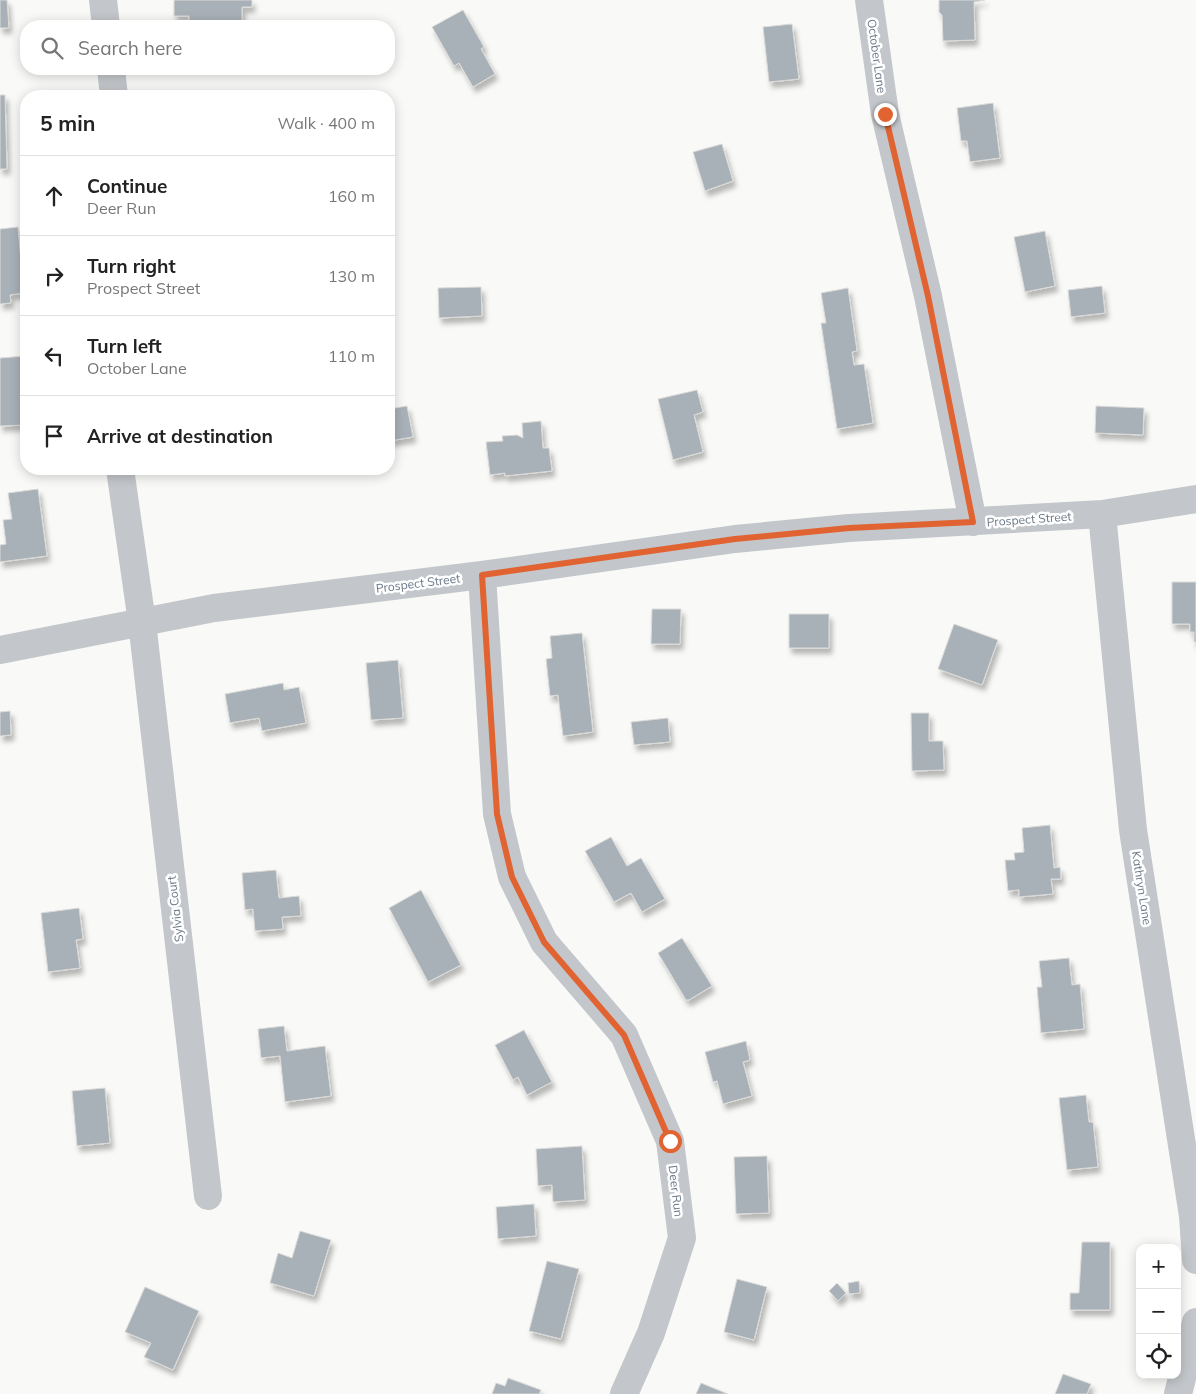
<!DOCTYPE html>
<html lang="en">
<head>
<meta charset="utf-8">
<style>
  body { margin:0; font-family:Mulish,sans-serif; background:#f2f2f2; color:#222 }
  .controls { position:absolute; right:15px; bottom:15px; display:grid; overflow:hidden; border-radius:10px; box-shadow:0 2px 12px #0003 }
  .controls button { width:45px; height:45px; display:grid; place-items:center; padding:0; border:0; border-bottom:1px solid #e0e0e0; background:#fff; color:#222; font:25px sans-serif }
  .stop { position:absolute; width:15px; height:15px; margin:-11px; border:4px solid #e06331; border-radius:50%; background:#fff }
  .stop.end { background:#e06331; border-color:#fff; box-shadow:0 1px 5px #0008 }
  .list { margin:0; padding:0; list-style:none }
  h2 { display:flex; justify-content:space-between; align-items:center; height:65px; margin:0; padding:0 20px; font-size:21px }
  h2 small { font-size:16px; font-weight:400; color:#767676 }
  .list li { display:grid; grid-template-columns:32px 1fr auto; gap:15px; align-items:center; box-sizing:border-box; height:80px; padding:0 20px; border-top:1px solid #e0e0e0 }
  .list b { display:block; font-size:19px; white-space:nowrap }
  .list p { margin:0; font-size:16px; white-space:nowrap; color:#767676 }
  .list em { font-size:16px; font-style:normal; color:#767676 }
  .icon { flex:none; width:28px; height:28px; fill:none; stroke:currentColor; stroke-width:2; stroke-linecap:round; stroke-linejoin:round }
  .map { position:relative; flex:none; width:1196px; height:1394px; overflow:hidden }
  .search { position:absolute; background:#fff; box-shadow:0 2px 12px #0003; left:20px; top:20px; width:375px; height:55px; display:flex; align-items:center; gap:12px; box-sizing:border-box; padding:0 18px; border-radius:20px; color:#767676; font-size:19px }
  .panel { position:absolute; background:#fff; box-shadow:0 2px 12px #0003; left:20px; top:90px; width:375px; height:385px; border-radius:20px }
  .map>svg:first-child { display:block }
  .building { fill:#a9b1b8; stroke:#dbdbd9; filter:url(#shadow) }
  .lines { fill:none; stroke-linecap:round; stroke-linejoin:round }
  .minor { stroke:#c3c6ca; stroke-width:28 }
  .route { stroke:#e06331; stroke-width:6 }
  .labels { text-anchor:middle; dominant-baseline:central; stroke-width:5; stroke-linejoin:round; paint-order:stroke }
  .street-label { font-size:12px; fill:#697887; stroke:#fff }
</style>
</head>
<body>
<div class="map">
<svg width="1196" height="1394" viewBox="0 0 1196 1394">
  <defs>
    <filter id="shadow"><feDropShadow dx="3" dy="5.5" stdDeviation="2.5" flood-color="#0004"/></filter>
  </defs>
  <rect width="100%" height="100%" fill="#f9f9f7"/>
  <path class="building" d="M0,0H7L9,28H0Z
    M174,0H252V7H242V22H235V26H189V16H174Z
    M939,0H985L974,2L975,40L943,41L942,15L939,12Z
    M463,10L484,47L481,49L495,74L473,87L459,63L454,66L432,27Z
    M792,24L799,79L769,82L763,27Z
    M0,95H5L7,169H0Z
    M993,103L1000,158L970,162L967,141H961L957,108Z
    M722,144L733,181L705,191L693,152Z
    M18,227L24,293L10,295L11,303L0,304V229Z
    M1045,231L1055,286L1025,292L1014,237Z
    M1102,286L1105,313L1071,317L1068,290Z
    M481,287L482,316L439,318L438,288Z
    M848,288L857,351L852,352L854,365L864,364L873,423L837,429L821,323H826L821,293Z
    M26,356V425L0,426V358Z
    M697,390L703,412L694,415L703,452L673,460L658,399Z
    M407,406L413,437L389,441V409Z
    M1096,406L1144,408L1143,435L1095,433Z
    M541,421L543,448H549L552,471L505,476V473L490,475L486,442L503,441L502,436L517,435L523,438L522,423Z
    M38,489L47,556L0,562V545L6,544L3,520L12,519L8,493Z
    M1172,582H1196V642H1194V632H1190V624H1172Z
    M652,609H681L680,644H651Z
    M789,614H829V648H789Z
    M954,624L998,640L982,685L938,669Z
    M582,633L593,732L563,736L558,695L550,696L546,659L552,658L550,636Z
    M398,660L403,718L371,720L366,663Z
    M283,683L284,690L299,687L306,723L262,731L259,718L230,723L225,694Z
    M10,711L11,735L0,736V712Z
    M911,713H929V741H943L944,770L912,771Z
    M668,718L670,742L634,745L631,722Z
    M1050,825L1054,868L1060,867L1061,879H1051L1053,894L1019,897V890L1008,891L1005,860H1015L1014,853L1024,852L1022,828Z
    M611,837L627,866L641,858L665,899L642,912L631,893L614,902L585,851Z
    M276,870L279,898L299,896L301,916L282,917L283,929L255,931L253,909L245,910L242,873Z
    M421,890L461,965L428,982L389,908Z
    M79,908L83,939L76,940L80,968L48,972L41,913Z
    M682,938L712,986L689,1000H686L658,953Z
    M1069,958L1072,985L1080,984L1084,1029L1041,1033L1037,987H1042L1039,961Z
    M284,1026L287,1051L325,1046L331,1096L285,1102L280,1056L261,1058L258,1029Z
    M524,1030L552,1082L527,1095L518,1077L513,1080L495,1045Z
    M746,1041L750,1060L743,1062L752,1096L723,1104L717,1081L713,1082L705,1052Z
    M105,1088L110,1143L77,1146L72,1091Z
    M1086,1095L1089,1122H1093L1098,1167L1067,1170L1059,1098Z
    M582,1146L585,1200L553,1202L552,1185L538,1186L536,1149Z
    M767,1156L769,1213L736,1214L734,1157Z
    M534,1204L536,1236L498,1239L496,1207Z
    M300,1231L331,1240L314,1296L270,1283L278,1253L292,1258Z
    M1082,1242H1110V1310H1070V1293H1079Z
    M547,1261L579,1269L561,1339L529,1331Z
    M737,1279L767,1287L754,1340L724,1332Z
    M859,1281L860,1293L849,1294L848,1283Z
    M837,1283L846,1293L838,1301L829,1291Z
    M145,1287L199,1311L173,1370L144,1357L151,1343L125,1332Z
    M1063,1374L1091,1384L1087,1394H1055Z
    M508,1378L541,1390L539,1394H492L496,1383L505,1386Z
    M701,1383L728,1394H696Z"/>
  <g class="lines">
    <path class="minor" d="M103,0L106,26
      M869,0L885,114L928,296L973,522
      M111,69L114,96
      M120,469L142,622L208,1196
      M1102,514L1133,830L1193,1216L1196,1260
      M482,575L497,814L512,877L544,942L624,1035L670,1141L682,1238L651,1333L624,1394
      M0,650L214,608L482,575L735,539L849,528L1102,514L1196,499
      M1178,1394L1196,1322"/>
  </g>
  <g class="lines">
    <path class="route" d="M670,1141L624,1035L544,942L512,877L497,814L482,575L735,539L849,528L973,522L928,296L885,114"/>
  </g>
  <g class="labels">
    <g class="street-label">
      <text transform="translate(877 56) rotate(82)">October Lane</text>
      <text transform="translate(1029 519) rotate(-4)">Prospect Street</text>
      <text transform="translate(418 583) rotate(-7)">Prospect Street</text>
      <text transform="translate(1142 888) rotate(81)">Kathryn Lane</text>
      <text transform="translate(175 909) rotate(-97)">Sylvia Court</text>
      <text transform="translate(676 1191) rotate(83)">Deer Run</text>
    </g>
  </g>
</svg>
<div class="controls">
<button>+</button>
<button>−</button>
<button><svg class="icon" aria-label="locate" viewBox="0 0 24 24"><circle cx="12" cy="12" r="6"/><path d="M12 2v4M12 18v4M2 12h4M18 12h4"/></svg></button>
</div>
<div class="stop" style="left:670px;top:1141px"></div>
<div class="stop end" style="left:885px;top:114px"></div>
<div class="search"><svg class="icon" aria-label="search" viewBox="0 0 24 24"><circle cx="10" cy="10" r="6"/><path d="M15 15l6 6"/></svg>Search here</div>
<section class="panel">
<h2>5 min<small>Walk · 400 m</small></h2>
<ul class="list">
<li><svg class="icon" aria-label="ahead" viewBox="0 0 24 24"><path d="M12 20V5M6 11l6-6 6 6"/></svg><div><b>Continue</b><p>Deer Run</p></div><em>160 m</em></li>
<li><svg class="icon" aria-label="right" viewBox="0 0 24 24"><path d="M7 20v-9h11M14 6l5 5-5 5"/></svg><div><b>Turn right</b><p>Prospect Street</p></div><em>130 m</em></li>
<li><svg class="icon" aria-label="left" viewBox="0 0 24 24"><path d="M17 20v-9H6M10 6l-5 5 5 5"/></svg><div><b>Turn left</b><p>October Lane</p></div><em>110 m</em></li>
<li><svg class="icon" aria-label="arrive" viewBox="0 0 24 24"><path d="M6 21V4h12l-3 4 3 4H6"/></svg><div><b>Arrive at destination</b></div></li>
</ul>
</section>
</div>
</body>
</html>
